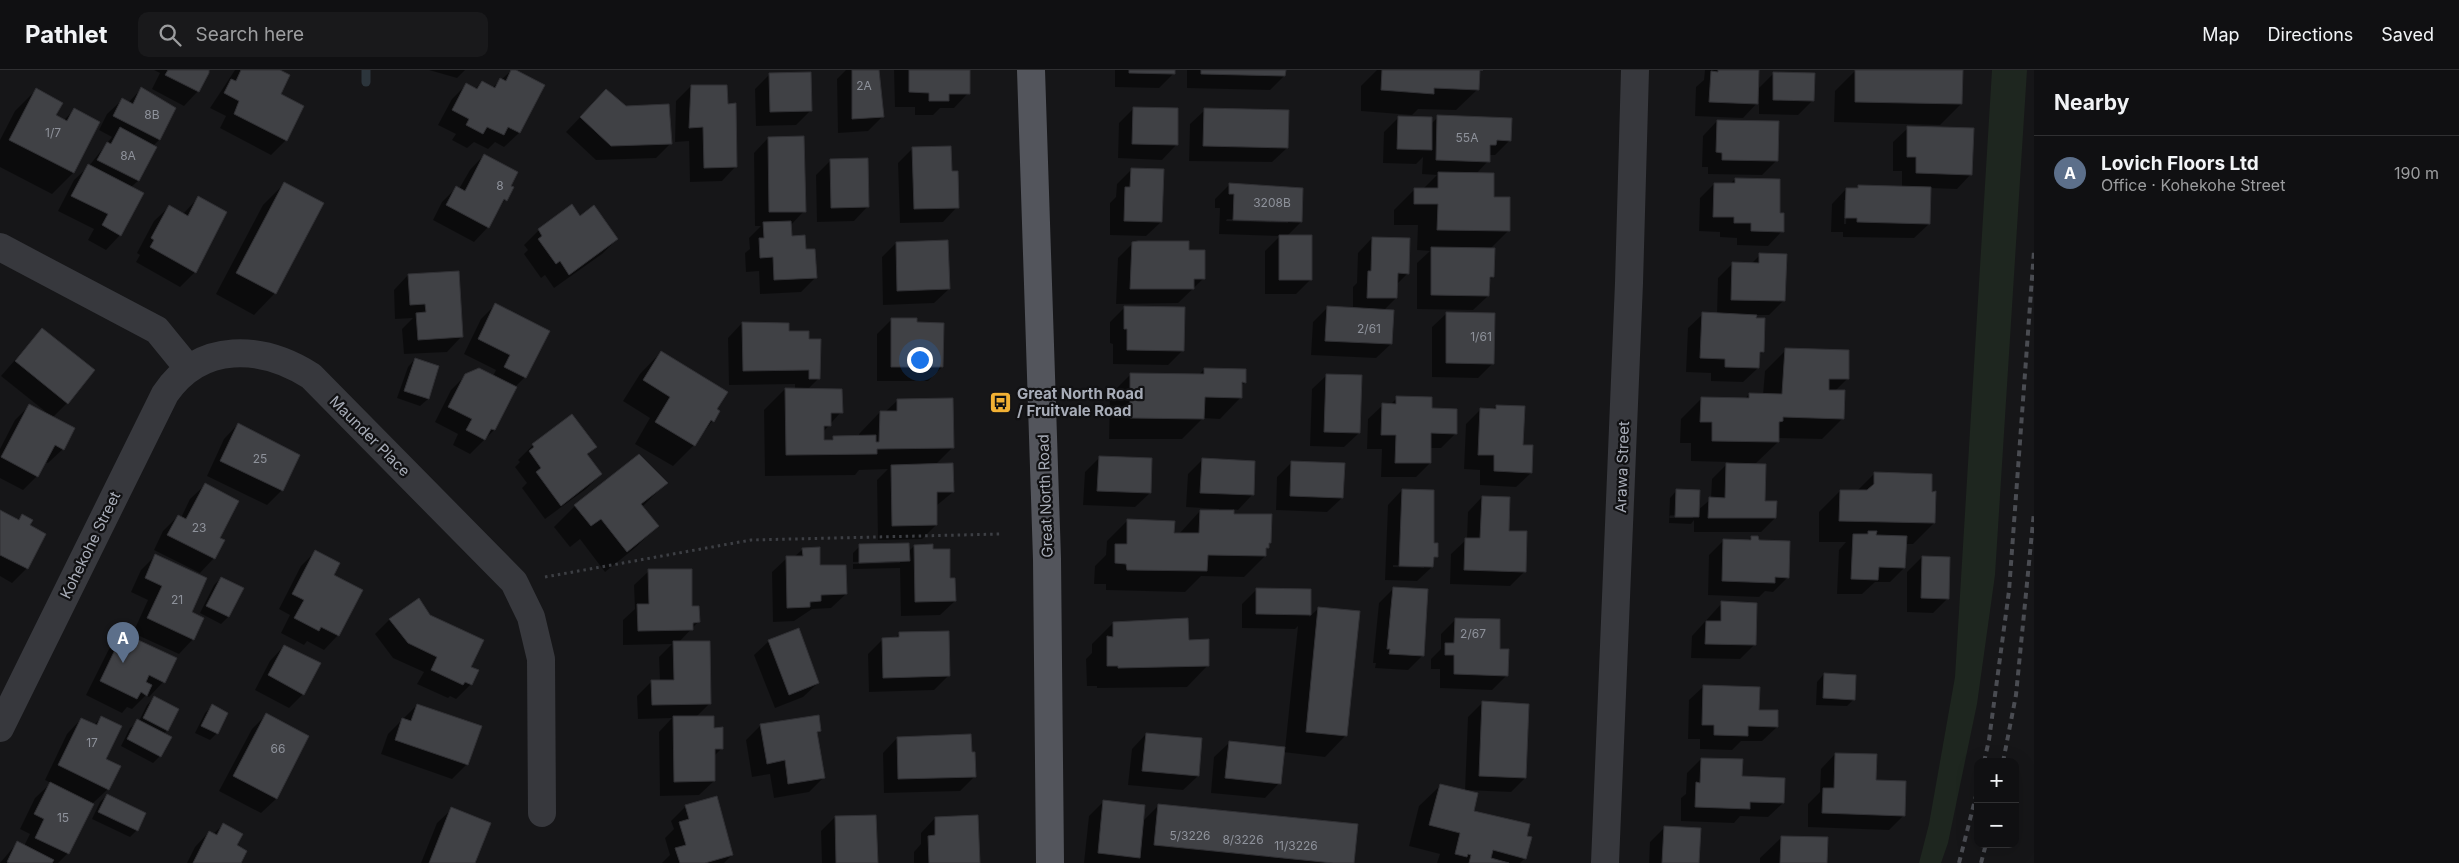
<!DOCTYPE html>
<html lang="en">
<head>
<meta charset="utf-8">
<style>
  body { margin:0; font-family:Inter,sans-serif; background:#19191b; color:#f1f3f6 }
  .controls { position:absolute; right:15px; bottom:15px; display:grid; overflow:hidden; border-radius:10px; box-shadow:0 5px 20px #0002 }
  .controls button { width:45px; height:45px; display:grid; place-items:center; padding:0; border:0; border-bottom:1px solid #303032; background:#101012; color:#f1f3f6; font:25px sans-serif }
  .you { position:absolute; left:919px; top:289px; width:18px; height:18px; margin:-12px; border:4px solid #fff; border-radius:50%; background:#1a73e8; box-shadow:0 0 0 8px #1a73e833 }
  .badge { display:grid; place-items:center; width:32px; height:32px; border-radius:50%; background:#2563eb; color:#fff; font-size:16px; font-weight:700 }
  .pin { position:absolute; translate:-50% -41px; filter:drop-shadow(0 1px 2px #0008) }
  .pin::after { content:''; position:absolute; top:26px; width:18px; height:15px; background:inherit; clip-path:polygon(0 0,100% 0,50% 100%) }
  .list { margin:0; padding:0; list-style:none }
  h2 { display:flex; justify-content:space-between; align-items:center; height:65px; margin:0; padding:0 20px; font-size:21px }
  h2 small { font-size:16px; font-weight:400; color:#9c9d9f }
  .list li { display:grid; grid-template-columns:32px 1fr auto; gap:15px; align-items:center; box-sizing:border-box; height:75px; padding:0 20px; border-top:1px solid #303032 }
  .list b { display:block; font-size:19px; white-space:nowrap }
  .list p { margin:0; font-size:16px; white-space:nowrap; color:#9c9d9f }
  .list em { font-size:16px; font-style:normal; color:#9c9d9f }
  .icon { flex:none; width:28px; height:28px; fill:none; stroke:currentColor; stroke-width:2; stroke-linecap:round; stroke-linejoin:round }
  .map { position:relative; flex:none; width:2034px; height:793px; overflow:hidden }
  header { display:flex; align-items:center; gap:30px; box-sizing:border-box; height:70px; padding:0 25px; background:#101012; border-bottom:1px solid #303032 }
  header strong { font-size:24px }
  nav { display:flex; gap:28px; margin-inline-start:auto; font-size:18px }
  .search { width:350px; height:45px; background:#19191b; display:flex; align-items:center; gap:12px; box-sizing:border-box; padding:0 18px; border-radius:10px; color:#9c9d9f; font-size:19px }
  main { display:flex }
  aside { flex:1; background:#101012 }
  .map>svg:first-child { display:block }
  .green { fill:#1e261f }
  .shadow { fill:#0007; fill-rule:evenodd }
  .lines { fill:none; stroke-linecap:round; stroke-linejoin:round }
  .stream { stroke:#2c353c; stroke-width:9 }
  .building { fill:#404145; stroke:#303034 }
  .path { stroke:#3d3f44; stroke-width:3; stroke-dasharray:2.5 4; stroke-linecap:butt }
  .minor { stroke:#37383d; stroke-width:28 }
  .major { stroke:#53555c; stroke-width:28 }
  .rail { stroke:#4a4c52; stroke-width:4; stroke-dasharray:6 5; stroke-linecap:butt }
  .labels { text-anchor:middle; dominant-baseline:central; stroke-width:4.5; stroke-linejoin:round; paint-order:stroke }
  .number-label { font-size:12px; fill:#8e929b }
  .poi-label { font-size:15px; font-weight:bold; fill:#a8adb8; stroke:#111113; text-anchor:start }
  .street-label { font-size:15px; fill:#a8adb8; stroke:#111113 }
</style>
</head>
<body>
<header>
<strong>Pathlet</strong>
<div class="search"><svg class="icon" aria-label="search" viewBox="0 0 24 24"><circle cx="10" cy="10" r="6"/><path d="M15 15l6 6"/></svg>Search here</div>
<nav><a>Map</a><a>Directions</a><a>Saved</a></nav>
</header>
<main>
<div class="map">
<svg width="2034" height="793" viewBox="0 0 2034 793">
  <rect width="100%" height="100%" fill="#161618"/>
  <path class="green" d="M1992,0H2027L1995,505L1977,634L1948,773L1941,793H1919L1929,754L1955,607Z"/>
  <path class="shadow" d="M154,0H208L198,21L184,36L152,19L160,3Z
    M235,0H277L286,70L271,85L220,58L226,46L210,38Z
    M429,0H465L457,8Z
    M512,0L543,15L519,63L504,77L495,72L488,79L474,72L467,78L452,70L456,64L438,55L452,29L466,15L475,19L482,12L492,18Z
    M846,0H878L882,47L868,61L838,63L837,9Z
    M894,0H968V23L954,38H940L933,45H915V37H895Z
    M1115,0H1173V4L1159,18L1115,17Z
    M1187,0H1284V6L1270,20L1187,18Z
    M1377,0H1482L1478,4V19L1456,40L1418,39L1412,45L1361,41V16Z
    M1705,0H1758V19L1774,3L1812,31L1798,45L1759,44V31L1743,48L1695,46L1696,17L1704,10Z
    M1856,0H1962L1961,34L1940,55L1834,52L1835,21Z
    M770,4L811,40L796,55L756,56L755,19Z
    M691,16L727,35L736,96L722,111L690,112L689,71L675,72L676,31Z
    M141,19L174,39L159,70L153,76L155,77L138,111L131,117L120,165L106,180L88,170L94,159L58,141L74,110L89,96L112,67L99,60L107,44L122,30L128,33Z
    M36,20L54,46L63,51L74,40L98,52L73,103L52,124L0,97V70L15,41Z
    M592,35L670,74L656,88L596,90L566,62Z
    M1134,38L1176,75L1162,90L1118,88L1119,53Z
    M1205,40L1287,78L1272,92L1189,91L1190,54Z
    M1438,47L1510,70L1495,85H1488V91L1476,104L1493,128L1509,160L1490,179L1493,207L1488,211V226L1473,240L1417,239V193L1430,181L1417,180L1418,155H1394V140L1415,119H1423L1437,105L1422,104L1423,87L1416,94L1383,93L1384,62L1398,48L1431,54Z
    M1717,51L1776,91L1762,105L1708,104V97H1702L1703,66Z
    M1908,58L1971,104L1957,119L1930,118L1929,154L1914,168L1843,167V162H1831L1832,134L1846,119L1855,120L1858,117L1902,118V101H1893V72ZM1844,130H1847L1846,154H1844Z
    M768,68L804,141L790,156L791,167L805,181L816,207L801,222L760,224L759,201L746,202L745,183L750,179L749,168L761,156H755L754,83Z
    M913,78L957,137L943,152L900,153L898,93Z
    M484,85L512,118L488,157L474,172L433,150L442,132L456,118L459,119L470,100Z
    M831,90L868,136L854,151L817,152L816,105Z
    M1131,100L1161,152L1146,166L1110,165V133L1116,127L1117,114Z
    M1735,109L1778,144L1782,161L1768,176L1737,175V168L1720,167V162L1699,161L1700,128L1714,114H1730Z
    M284,114L275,223L254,245L216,224L263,135Z
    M1229,115L1301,152L1286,167L1311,209L1296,224H1265V181L1280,166L1219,164L1220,138H1215V129ZM1227,149L1288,151V153L1226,151Z
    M198,128L226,142L195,202L180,217L136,192L140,185L137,183L154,151L169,137L183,144Z
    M572,136L580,147L617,169L602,184L554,218L545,205L541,208L524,184L528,180L524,175L539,160Z
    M1372,168L1408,203L1396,215V228L1383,241L1391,274L1376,288L1311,285L1313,252L1328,237L1353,239V217L1357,213L1358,183Z
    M896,173L949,219L934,233L883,235L882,187Z
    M1133,173L1187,181L1204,208L1178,233L1116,234L1118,188Z
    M1760,185L1784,230L1769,245H1755L1763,282L1758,286V298L1743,312L1711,311V303L1686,302L1688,258L1703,244H1717L1718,208L1732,194H1751Z
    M408,205L461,267L447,282L404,284L402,259L413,248L395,249L394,220Z
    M496,234L525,307L514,318L494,360L470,384L453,375L458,364L435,352L451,320L466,305L493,306L496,300L464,284L481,249Z
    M1125,237L1183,280L1168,295L1113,294V274L1110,273V252Z
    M1447,243L1493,293L1478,308L1432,307V257Z
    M892,249L916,254L942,297L928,311H877V264Z
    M742,253L788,262L807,270L818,309L808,319L841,342L823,362V371H830L834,367H859V364L880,342H885L898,330L952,378L935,395L953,422L936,436V455L922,469L878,470L877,410L888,399L859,400L855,405L765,406L764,340L785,319H795V314L729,315L728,268Z
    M42,259L67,333L53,347L63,379L48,393L45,392L37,406L23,420L0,408V379L15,350L30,335L46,342L1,306Z
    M1786,280L1847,309L1835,321L1843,348L1822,369L1778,368V372L1754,395L1764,432L1775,448L1761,462H1694V450L1691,454L1669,453L1670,428L1677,420L1698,440L1711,429L1712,409L1729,392L1691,391V373H1680L1681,349L1702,328L1745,329L1749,324L1763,325L1765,301ZM1669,445L1693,446V448H1669Z
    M661,282L719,342L694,375L673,396L635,374L650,348L623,331L640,304Z
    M415,289L428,329L420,336L397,328L408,297Z
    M1204,299L1245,312L1241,316V327L1220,349L1203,348L1182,369H1109L1110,325L1131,304L1199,305Z
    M1327,305L1359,363L1344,377L1310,376L1312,319Z
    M1397,328L1431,339L1455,364L1441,378H1430V393L1416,407H1381L1382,379H1367L1368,349L1383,335H1390Z
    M1496,336L1522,376L1531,403L1516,417L1480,415V400L1464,399L1466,354L1480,340H1492Z
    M238,354L298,385L281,421L267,435L207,406L224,369Z
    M533,375L596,377L587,385L601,404L586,419L545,449L522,418L527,413L515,397L520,392L518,390Z
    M1099,388L1150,423L1135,437L1083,435L1085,402Z
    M1202,390L1254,392L1252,425L1238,440L1233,439V445L1270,472L1265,480V486L1244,507L1201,506L1185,522L1106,520V514H1094L1095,496L1106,485L1107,471L1128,450L1179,464L1200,441H1219V439L1186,437L1188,404Z
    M1292,392L1342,428L1327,442L1276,440L1277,407Z
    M1874,404L1931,423L1934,453L1913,474H1905L1904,498L1890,512H1875L1862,524H1837L1839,480L1846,472H1819V442L1840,421H1857Z
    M666,413L642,437L657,456L636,477L605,502L580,469L570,477L554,457L575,436Z
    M205,415L219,469L214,488L200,503L154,480L163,461L178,446L181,448L190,429Z
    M1402,420L1433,474L1436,486L1432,491V497L1417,511L1385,510L1388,435ZM1393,495L1424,496V498L1393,497Z
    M1482,427L1508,462L1525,501L1510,516L1450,514L1451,484L1467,469L1468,442Z
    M0,441L17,450L22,446L29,456L27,498L12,513L0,506Z
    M1751,467L1788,507L1773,522L1765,521L1759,527L1708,525L1709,485L1724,470L1748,471Z
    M860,476L908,482L914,476L932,480L949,509L955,531L940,545L901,546L900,498L853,499V483ZM900,490V493L853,494V492Z
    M803,479L846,524L831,538L812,539L794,551L773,552L772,502L787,488L794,487Z
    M315,482L338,565L324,580L307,571L304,575L281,563L290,545L279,539L301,496Z
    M155,486L190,543L193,569L179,584L133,563L148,530L131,522L141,500Z
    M1922,487L1948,528L1933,543L1907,542V502Z
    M649,501L691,537L698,552L679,572L710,633L696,647L722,678L713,687L714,711L699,725L660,726L659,662L672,648L638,649L637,626L652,611H660L659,587L672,574L623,575V550L635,539L634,515Z
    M221,508L228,547L221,554L200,543L214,515Z
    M1394,518L1423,585L1408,600L1375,598L1376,593H1373L1379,533Z
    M1257,519L1310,520L1309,547L1319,538L1346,665L1325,687L1283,682L1279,713L1265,728L1211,723L1214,687L1229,673L1285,679L1298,556L1295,559L1242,558V534Z
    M1722,533L1754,575L1740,589L1691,588L1692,566Z
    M390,549L477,601L471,614L456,629L450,626L448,628L417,614L424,602L393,588L375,564Z
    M1456,549L1498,580L1507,605L1492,620L1440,618V599H1431V589L1441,579V564Z
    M1113,553L1187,571L1208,595L1187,617L1097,618V616H1087L1086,589L1092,583V574Z
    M124,564L175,589L163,612L149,627L146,625L132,639L127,637L122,643L86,625L109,579Z
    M899,564L948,606L934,620L869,622L868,584L883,569H894Z
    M769,571L818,613L803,627L775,638L754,585Z
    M284,576L303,624L289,638L255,620L270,591Z
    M1824,604L1854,629L1847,636L1816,635L1817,612Z
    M1704,616L1758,641L1777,657L1762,671H1741L1732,680L1700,679V669H1688L1689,630Z
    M154,628L167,660L164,664L160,686L153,693L121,676L130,658L139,651L147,635Z
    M1482,633L1525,708L1511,722L1465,720L1472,741L1525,788L1520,793H1437L1440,784L1409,776L1419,736L1441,715L1465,721L1468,647Z
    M417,635L467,694L452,709L381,684L388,664Z
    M212,636L217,663L210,670L195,663L205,643Z
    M266,645L308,667L276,729L261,743L219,721L252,659Z
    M102,647L108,719L93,733L68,783L58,793H0L17,773L24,776L30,764L20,759L35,728L51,713L45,710L67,664L81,649L94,655Z
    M760,656L820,660L816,664L823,708L809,722L774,728L770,704L752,707L746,670Z
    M1146,664L1198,706L1183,720L1128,715L1132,679Z
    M897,668L975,706L960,721L884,723L883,683Z
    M1835,684L1875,711L1904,745L1889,760L1808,757V734L1820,722L1821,699Z
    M1701,689L1741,708L1783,733L1768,747L1740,746L1734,753L1681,751V728L1686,724L1687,703Z
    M107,725L137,760L130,767L92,749L100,732Z
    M1103,732L1142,752L1159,735L1353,793H1084L1089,746Z
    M686,736L732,785L724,793H662L670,785L665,768L674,759L671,751Z
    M452,739L473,793H421L437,753Z
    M835,747L877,793H822L821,761Z
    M935,748L978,793H914V782L921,774V763Z
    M223,755L235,776L239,793H187L195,777L209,762L213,764Z
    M1665,757L1698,793H1649L1650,772Z
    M1782,767L1826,793H1760V788Z"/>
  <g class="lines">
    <path class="stream" d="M366,0V12"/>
  </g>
  <path class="building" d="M168,0H209V3L199,22L165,5Z
    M241,0H280L290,5L281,24L304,36L287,71L234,44L239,31L224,23L231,9L236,11Z
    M511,0H516L545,15L520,63L508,57L504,65L487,57L483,64L466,55L469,49L452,40L466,13L477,19L482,11L495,18L500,8L506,11Z
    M852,0H879L884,47L852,49Z
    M909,0H970V24H949V31H929V23L909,22Z
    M1129,0H1175V4L1129,3Z
    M1201,0H1286L1285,6L1201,4Z
    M1382,0H1483H1480L1479,20L1434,18V24L1381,20Z
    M1718,0H1759L1758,34L1709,32L1711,1L1718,2Z
    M1855,0H1963L1962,34L1855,32Z
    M811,2L812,41L770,42L769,3Z
    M1773,2L1815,3L1814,31L1773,30Z
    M691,15H727L728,34L736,33L737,97L704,98L703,57L689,58Z
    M141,17L176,38L160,70L113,46L122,28L133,34Z
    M36,18L63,33L56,45L67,51L74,38L100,52L74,103L9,70Z
    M606,19L626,36L669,34L672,74L611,76L580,47Z
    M1133,37L1178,38V75L1132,74Z
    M1204,38L1289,40L1288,78L1203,76Z
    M1437,45L1512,48L1511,71L1497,70L1496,75H1490V92L1436,90Z
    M1398,46L1432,47V80L1397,79Z
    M1717,50L1779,51L1778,91L1722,90V83L1716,82Z
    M1907,56L1974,58L1972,105L1916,103V87H1907Z
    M120,57L157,77L139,111L97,90L107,72L111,74Z
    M804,66L806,142H769L768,67Z
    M951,76L952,101H958L959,138L914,139L912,77Z
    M484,84L518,102L511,116L514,117L507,131L504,129L489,158L446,135L456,116L465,121Z
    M868,88L869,137L831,138L830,89Z
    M88,94L144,123L121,166L102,155L108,144L71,126Z
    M1131,98L1164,99L1162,152L1124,151L1125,117H1130Z
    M1438,102L1494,103V127H1510V161L1437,160L1438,134H1414V118H1438Z
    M1735,108L1780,109V143H1784V162L1751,161V153H1734V147H1713L1714,113H1735Z
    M284,112L324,133L276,224L236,203Z
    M1229,113L1303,118L1302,152L1233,150L1234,124H1229Z
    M1858,115L1931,117L1930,154L1857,152V148H1845L1846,118H1858Z
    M198,126L227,142L196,203L150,177L154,170L151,168L169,135L188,146Z
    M572,134L580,146L594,135L618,169L569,205L560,191L556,194L538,169L542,166L538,159Z
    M791,151L792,166L805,165L806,179H815L817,208L774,210L773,187L760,188L759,168H764L763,152Z
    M1279,165H1312V210H1279Z
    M1372,167L1410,168L1409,204L1398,203L1397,228H1367L1368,201H1371Z
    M948,170L950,219L897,221L896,172Z
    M1138,171H1189V180H1205V209H1194V219H1130L1132,172Z
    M1431,177L1495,178L1494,207H1490L1489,226L1431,225Z
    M1759,183L1787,184L1785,231L1731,230L1732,192L1759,193Z
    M459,201L463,267L418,270L416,243L426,242L425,234L410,235L408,204Z
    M495,233L550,261L526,308L504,297L510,285L478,269Z
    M1124,236L1185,237L1184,281L1127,280V259H1124Z
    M1327,236L1394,240L1392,274L1325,271Z
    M1446,242L1495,243L1494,294L1446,293Z
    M1702,242L1757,245L1756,248H1765L1764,282H1760L1759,298L1725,297V289L1700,288Z
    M891,248H917V252L944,253L943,297H891Z
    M742,252L789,253V261H809V269H821L820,309H809V300L743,301Z
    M42,258L95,300L68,334L15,291Z
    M1785,278L1849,280V309H1829V320H1845L1844,349L1783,347V351L1779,352V372L1712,371V352H1700L1701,327L1749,328V323L1782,324Z
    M661,281L728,322L717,339L720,341L714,352L711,350L695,376L655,352L670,327L643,310Z
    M415,288L439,296L429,329L404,321Z
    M479,298L517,317L495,360L491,359L485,370L466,360L472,349L448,337L465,304Z
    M1204,298L1246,299V313L1242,312V328L1205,327L1204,349L1130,348V303L1204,304Z
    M1326,304L1362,305L1360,363L1324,362Z
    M785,318L842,319L843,343H831V356H824V370H833V366L876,365V372H879L880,341H897V329L953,328L954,378L877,379V384L786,385Z
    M1396,326L1432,327V338L1457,339V364L1431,363V393H1395L1396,365H1381L1382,333L1396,334Z
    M29,334L75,358L64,380L55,375L38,407L1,387Z
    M1496,335L1525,336L1523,375H1533L1532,403L1494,401V385H1478L1480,338L1496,339Z
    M572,344L597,377L587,384L602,404L561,436L536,402L541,398L529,381L534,377L532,374Z
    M238,353L300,385L283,421L220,391Z
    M639,384L668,413L641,434L659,456L627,482L601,449L591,456L574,435Z
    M1099,386L1152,388L1151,423L1097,421Z
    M1202,388L1255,391L1254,425L1200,423Z
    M1291,391L1345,393L1343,428L1290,426Z
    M953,393L954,422H937V455L892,456L891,395Z
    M1726,393L1766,394L1765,431H1777L1776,448H1708L1709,427L1725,428Z
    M1874,402L1932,404V422L1936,421L1935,453L1839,451L1840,420H1867L1874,414Z
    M205,413L239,431L220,468L225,470L215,489L167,465L178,445L186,449Z
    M1402,419L1434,420V473H1438V487H1434L1433,497L1399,496Z
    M1676,419L1700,420L1699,447H1675Z
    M1482,426L1510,427L1509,461H1527L1526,502L1464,500L1465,468H1480Z
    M0,440L19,450L22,444L33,450L30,455L46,464L28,499L0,485Z
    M1200,440H1234V444H1272L1271,473H1269V478H1266V486L1208,485L1207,501L1127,500L1126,494L1115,493V474H1127V449L1175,451L1174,463H1199Z
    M1868,461H1877L1876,465L1907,466L1905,498L1879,497L1878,510L1851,509L1853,464H1868Z
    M1751,466H1758L1759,470L1790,471L1789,508L1775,507V513L1722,511L1723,469L1751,470Z
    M909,473L910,491L859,493V474Z
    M933,474V479H950V508H955L956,531L915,532L914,475Z
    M820,477V495H846L847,524L821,525V531L810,532V537L787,538L786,486H803L802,478Z
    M315,480L340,493L334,505L363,520L339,566L321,557L319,561L294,548L304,530L292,524Z
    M155,484L207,508L192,542L204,548L194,570L147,548L162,516L145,508Z
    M1922,486L1950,487L1949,529L1921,528Z
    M648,499H692V536H699L700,552L693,553V560L638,561L637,534H649Z
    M221,507L244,518L229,547L206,536Z
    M1393,517L1428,519L1424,586L1389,584L1390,579H1387Z
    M1256,518L1311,519V545L1256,544Z
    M419,528L430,545L484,570L471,597L479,600L472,615L465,612L463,615L431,600L437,587L408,573L389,549Z
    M1721,531L1757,533L1756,575L1705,574L1706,551H1721Z
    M1318,537L1360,541L1347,666L1306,662Z
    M1188,548L1189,570L1209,569V596L1118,598V596H1107V566L1113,567V552Z
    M1455,548L1500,549V579H1509L1508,606L1454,604V585H1445V573H1454Z
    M799,558L819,613L789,625L768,570Z
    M949,561L950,606L883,608L882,568L899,567V562Z
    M123,563L177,588L165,613L149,605L146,612L152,615L147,626L141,622L137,629L100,611Z
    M673,571H710L711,634L652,635L651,610H674Z
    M284,575L321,593L304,625L268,605Z
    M1824,603L1856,605L1855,630L1823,628Z
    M1703,615L1760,617L1759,640H1778V657L1748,656V666L1714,665V655H1702Z
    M154,626L179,639L168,661L143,648Z
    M1482,631L1529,634L1526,708L1479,706Z
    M212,634L228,643L218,664L201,656Z
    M417,634L482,656L468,695L395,670L402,648L411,651Z
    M266,643L309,666L277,729L233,706Z
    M819,645L821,661L817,662L825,708L788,714L785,690L767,694L760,654Z
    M101,646L122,656L106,689L121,696L109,720L58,695L81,648L97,655Z
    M673,646H714V658L723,657V679H715V711L674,712Z
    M137,649L172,667L161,687L127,669Z
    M1146,663L1202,668L1199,706L1142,701Z
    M971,664L972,682H975L976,707L898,709L897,667Z
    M1229,671L1285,677L1281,714L1225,708Z
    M1835,683L1877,684L1876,710L1906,711L1905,746L1822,743L1823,718H1834Z
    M1701,688L1743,689L1742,706L1785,708L1784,733L1750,732V739L1695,737L1696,712L1700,713Z
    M50,712L94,734L69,784L35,768L44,749L34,744Z
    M1440,714L1478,723L1474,741L1530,754L1527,766L1532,767L1526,789L1493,780L1491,788L1509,793H1469L1471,785L1468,784L1467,787L1455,784L1460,763L1429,755Z
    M107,724L146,743L138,761L98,742Z
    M717,726L733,785L705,793H680L675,778L686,775L679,752L689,749L685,735Z
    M1103,730L1145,735L1140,788L1098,783Z
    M1158,734L1358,754L1354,793H1333L1154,775Z
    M451,737L491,753L475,793H429Z
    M876,745L878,793H836L835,746Z
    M978,745L980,793H929L928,766L935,765V747Z
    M223,753L243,764L237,775L247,781L241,793H193L209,761L217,765Z
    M1664,756L1701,758L1699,793H1662Z
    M1781,766L1828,767L1827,793H1780Z
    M17,771L54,790L52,793H9L7,792Z"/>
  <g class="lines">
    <path class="path" d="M545,507L751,470L1001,464"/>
    <path class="minor" d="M0,177L157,260L188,298
      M0,658L165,324C201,271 262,275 311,306L514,512L531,547L541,589L542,743
      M1605,793L1629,213L1635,0"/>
    <path class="major" d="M1031,0L1047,489L1050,793"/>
    <path class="rail" d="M1984,692L1989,670L2009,521L2034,181
      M2003,692L2016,625L2034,442
      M1959,793L1978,718
      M1981,793L1986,774"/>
  </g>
  <defs>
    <symbol id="bus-square" viewBox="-11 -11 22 22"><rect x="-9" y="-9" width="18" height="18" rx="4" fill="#f2b134" stroke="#111113"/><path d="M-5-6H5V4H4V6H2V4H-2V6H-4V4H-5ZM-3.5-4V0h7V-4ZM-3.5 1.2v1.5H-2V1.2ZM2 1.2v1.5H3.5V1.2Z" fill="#111"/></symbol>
  </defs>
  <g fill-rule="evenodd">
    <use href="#bus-square" x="988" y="320" width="25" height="25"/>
  </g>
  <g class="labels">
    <g class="number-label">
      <text x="864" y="15">2A</text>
      <text x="152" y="44">8B</text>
      <text x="53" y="62">1/7</text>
      <text x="1467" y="67">55A</text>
      <text x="128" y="85">8A</text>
      <text x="500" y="115">8</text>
      <text x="1272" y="132">3208B</text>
      <text x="1369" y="258">2/61</text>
      <text x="1481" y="266">1/61</text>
      <text x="260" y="388">25</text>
      <text x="199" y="457">23</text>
      <text x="177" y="529">21</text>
      <text x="1473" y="563">2/67</text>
      <text x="92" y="672">17</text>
      <text x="278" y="678">66</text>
      <text x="63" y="747">15</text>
      <text x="1190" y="765">5/3226</text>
      <text x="1243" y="769">8/3226</text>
      <text x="1296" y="775">11/3226</text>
    </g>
    <g class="poi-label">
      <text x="1017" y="323">Great North Road<tspan x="1017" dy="17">/ Fruitvale Road</tspan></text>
    </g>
    <g class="street-label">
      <text transform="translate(370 366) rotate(45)">Maunder Place</text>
      <text transform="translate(1622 397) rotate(-88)">Arawa Street</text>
      <text transform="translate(1045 426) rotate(-92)">Great North Road</text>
      <text transform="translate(90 475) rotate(-64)">Kohekohe Street</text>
    </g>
  </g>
</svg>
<div class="controls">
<button>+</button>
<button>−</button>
</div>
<div class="you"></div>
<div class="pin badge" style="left:123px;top:593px;background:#5c6f8a">A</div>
</div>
<aside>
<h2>Nearby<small></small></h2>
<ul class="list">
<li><span class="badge" style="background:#5c6f8a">A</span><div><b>Lovich Floors Ltd</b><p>Office · Kohekohe Street</p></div><em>190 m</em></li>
</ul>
</aside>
</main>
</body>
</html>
